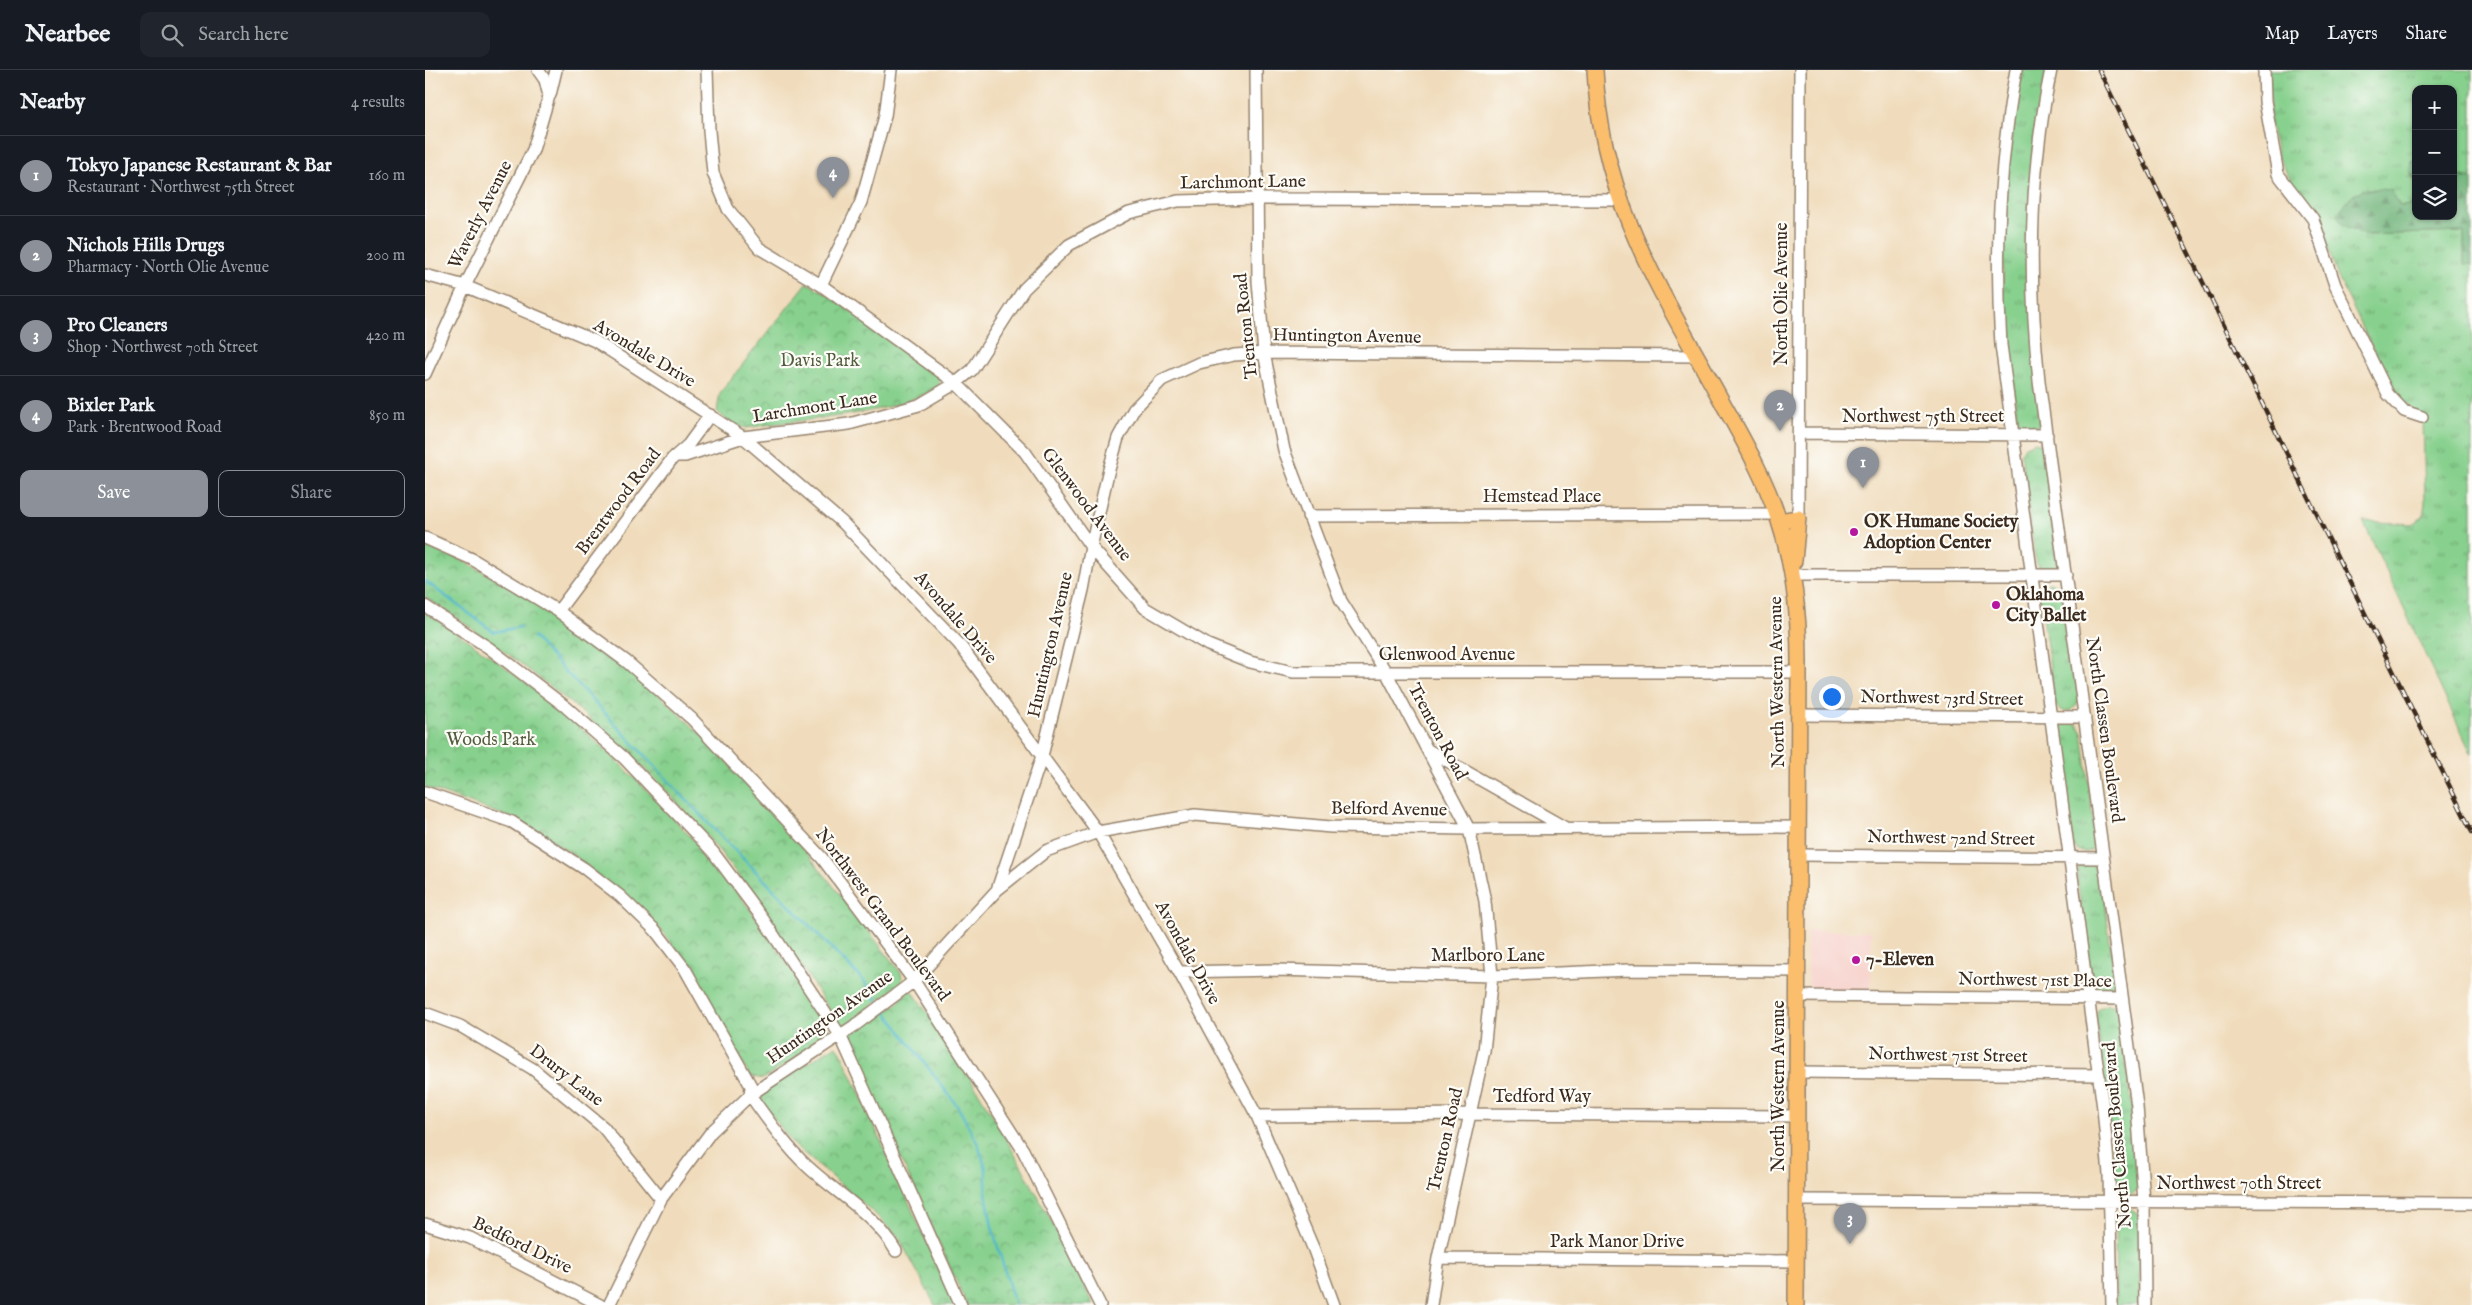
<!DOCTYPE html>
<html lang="en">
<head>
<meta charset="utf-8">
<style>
  body { margin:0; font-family:"IM FELL English",serif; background:#20242c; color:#f1f3f6 }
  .controls { position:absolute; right:15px; top:15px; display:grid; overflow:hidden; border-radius:10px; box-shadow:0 1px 4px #0004 }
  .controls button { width:45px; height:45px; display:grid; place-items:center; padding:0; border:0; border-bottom:1px solid #363941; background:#171b24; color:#f1f3f6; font:25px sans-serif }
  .you { position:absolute; left:1406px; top:626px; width:18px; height:18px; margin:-12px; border:4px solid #fff; border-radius:50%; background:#1a73e8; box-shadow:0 0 0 8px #1a73e833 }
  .badge { display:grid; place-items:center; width:32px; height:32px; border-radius:50%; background:#8c9099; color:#fff; font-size:16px; font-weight:700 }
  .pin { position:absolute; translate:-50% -41px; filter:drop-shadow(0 1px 2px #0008) }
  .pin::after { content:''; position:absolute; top:26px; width:18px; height:15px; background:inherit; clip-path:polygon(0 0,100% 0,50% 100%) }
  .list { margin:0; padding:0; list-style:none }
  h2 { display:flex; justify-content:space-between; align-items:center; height:65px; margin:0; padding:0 20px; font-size:21px }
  h2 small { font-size:16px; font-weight:400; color:#9ea1a6 }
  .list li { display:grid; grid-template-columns:32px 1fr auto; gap:15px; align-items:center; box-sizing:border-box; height:80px; padding:0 20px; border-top:1px solid #363941 }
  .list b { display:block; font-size:19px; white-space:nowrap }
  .list p { margin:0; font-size:16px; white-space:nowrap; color:#9ea1a6 }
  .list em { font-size:16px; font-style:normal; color:#9ea1a6 }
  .actions { display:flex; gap:10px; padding:15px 20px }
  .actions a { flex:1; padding:11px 0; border:1px solid #8c9099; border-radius:10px; text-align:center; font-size:18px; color:#8c9099 }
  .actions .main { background:#8c9099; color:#fff }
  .icon { flex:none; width:28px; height:28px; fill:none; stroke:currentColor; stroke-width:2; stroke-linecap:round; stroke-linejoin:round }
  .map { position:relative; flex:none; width:2047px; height:1235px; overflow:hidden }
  header { display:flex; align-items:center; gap:30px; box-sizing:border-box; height:70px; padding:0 25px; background:#171b24; border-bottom:1px solid #363941 }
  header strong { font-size:24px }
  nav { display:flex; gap:28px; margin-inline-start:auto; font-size:18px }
  .search { width:350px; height:45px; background:#20242c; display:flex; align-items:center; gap:12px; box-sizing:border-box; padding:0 18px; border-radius:10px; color:#9ea1a6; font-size:19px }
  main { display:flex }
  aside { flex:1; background:#171b24 }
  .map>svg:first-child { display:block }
  .built { fill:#f7d0ca }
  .grass { fill:url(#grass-tufts); stroke:#617d56 }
  .forest { fill:url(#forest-firs); stroke:#546e4b }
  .park { fill:url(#park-crowns); stroke:#617d56 }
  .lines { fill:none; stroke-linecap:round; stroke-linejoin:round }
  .stream { stroke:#4cb6ca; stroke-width:2.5 }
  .minor-casing { stroke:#96836d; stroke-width:14 }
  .major-casing { stroke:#96836d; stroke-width:18 }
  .minor { stroke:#fff; stroke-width:11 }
  .major { stroke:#fabe6d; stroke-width:15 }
  .rail-casing { stroke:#3b2a1e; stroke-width:4.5 }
  .rail { stroke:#fdfcf7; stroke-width:2.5; stroke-dasharray:8; stroke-linecap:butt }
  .poi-dot { fill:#b5179e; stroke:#fdfcf7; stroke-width:2 }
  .labels { text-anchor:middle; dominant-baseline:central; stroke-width:4.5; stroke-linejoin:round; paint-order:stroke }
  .street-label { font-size:18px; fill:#3b2a1e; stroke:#fdfcf7 }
  .park-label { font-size:18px; fill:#525c3f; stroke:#fdfcf7 }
  .poi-label { font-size:18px; font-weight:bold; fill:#3b2a1e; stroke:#fdfcf7; text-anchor:start }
</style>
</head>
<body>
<header>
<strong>Nearbee</strong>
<div class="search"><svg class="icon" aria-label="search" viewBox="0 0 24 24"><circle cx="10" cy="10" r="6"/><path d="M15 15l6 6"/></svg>Search here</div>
<nav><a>Map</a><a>Layers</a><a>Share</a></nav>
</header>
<main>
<aside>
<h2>Nearby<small>4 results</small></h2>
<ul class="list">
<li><span class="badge">1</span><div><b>Tokyo Japanese Restaurant &amp; Bar</b><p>Restaurant · Northwest 75th Street</p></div><em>160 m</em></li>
<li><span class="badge">2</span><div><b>Nichols Hills Drugs</b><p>Pharmacy · North Olie Avenue</p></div><em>200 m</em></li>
<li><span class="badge">3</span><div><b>Pro Cleaners</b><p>Shop · Northwest 70th Street</p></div><em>420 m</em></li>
<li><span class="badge">4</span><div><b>Bixler Park</b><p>Park · Brentwood Road</p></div><em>850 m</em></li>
</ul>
<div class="actions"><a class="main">Save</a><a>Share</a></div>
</aside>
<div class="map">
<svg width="2047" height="1235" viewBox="0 0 2047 1235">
  <defs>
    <pattern id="grass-tufts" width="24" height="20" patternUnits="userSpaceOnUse" patternTransform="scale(1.25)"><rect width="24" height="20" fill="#87d08d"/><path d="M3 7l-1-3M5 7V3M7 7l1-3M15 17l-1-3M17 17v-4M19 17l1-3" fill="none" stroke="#70a973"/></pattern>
    <pattern id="forest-firs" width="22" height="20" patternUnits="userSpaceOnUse" patternTransform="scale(1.25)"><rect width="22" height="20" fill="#6db278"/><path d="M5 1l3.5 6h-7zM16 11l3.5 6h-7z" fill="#5b9162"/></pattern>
    <pattern id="park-crowns" width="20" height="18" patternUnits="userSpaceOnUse" patternTransform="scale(1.25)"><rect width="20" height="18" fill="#87d08d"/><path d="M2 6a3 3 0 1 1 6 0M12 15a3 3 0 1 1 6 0" fill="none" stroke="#70a973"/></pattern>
  </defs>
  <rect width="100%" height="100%" fill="#fdfcf7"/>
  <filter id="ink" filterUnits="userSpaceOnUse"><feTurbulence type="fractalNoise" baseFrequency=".02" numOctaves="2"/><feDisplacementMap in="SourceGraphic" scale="10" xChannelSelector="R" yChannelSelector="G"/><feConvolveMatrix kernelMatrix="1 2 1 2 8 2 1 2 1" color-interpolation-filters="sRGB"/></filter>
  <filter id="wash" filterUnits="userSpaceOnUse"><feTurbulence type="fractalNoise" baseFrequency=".0096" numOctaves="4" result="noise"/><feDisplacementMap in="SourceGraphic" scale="20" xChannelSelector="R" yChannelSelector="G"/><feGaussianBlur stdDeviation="1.12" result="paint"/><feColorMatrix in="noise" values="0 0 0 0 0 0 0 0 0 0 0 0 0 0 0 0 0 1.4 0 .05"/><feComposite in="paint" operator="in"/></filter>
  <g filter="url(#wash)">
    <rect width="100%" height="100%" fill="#f0dcbc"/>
    <path class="built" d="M1382,861H1446V922L1392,921L1386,918L1383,911Z"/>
    <path class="grass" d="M1598,0H1621L1607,92L1616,350L1610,360H1600L1593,354C1588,313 1582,273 1579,232C1575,155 1583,76 1598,0Z
      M1844,0H2047V109L2028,103V19H1991V89L1986,91C1983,110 1996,110 1986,135L1975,136L1940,165L2039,162V193L2047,194V685L1938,451L1987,454L1998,447L2000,433L1998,350L1969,322L1912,205L1894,148L1867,113L1853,86L1845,55Z
      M1610,372L1615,374L1618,379L1633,494L1625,502L1614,498L1611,493L1596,383L1600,376Z
      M1625,512L1637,517L1654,630C1649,643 1638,646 1630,634L1615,525L1616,519Z
      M1644,652L1653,655L1657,661L1671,774C1665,785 1653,785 1647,773L1633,661L1636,656Z
      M1665,793L1676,801L1690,911L1688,919C1680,926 1671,924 1666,915L1652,806L1654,797Z
      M1683,934L1690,936L1695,942L1709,1053L1713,1119L1704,1127L1693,1124L1689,1116L1686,1065L1671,947L1673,939Z
      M1704,1138L1711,1142L1714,1149L1715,1235H1691L1690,1149L1696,1140Z"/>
    <path class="forest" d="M1991,89V111L1984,101L1986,91Z
      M2028,103L2047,109V194H2039V162L1940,165L1917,154L1912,144C1931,119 1935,117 1966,120L1975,136L1986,135L1991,125V146H2028Z"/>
    <path class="park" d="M382,213L402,224L513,304L515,311L512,318C453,349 385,347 321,358C310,355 300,350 292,341L295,323Z
      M0,472C101,520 199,586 277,666C350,739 413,821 476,903L478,912L424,953L417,956L412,952C370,885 328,820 277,760C199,669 100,592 0,527Z
      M0,542C123,620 232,718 321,834C351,873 376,916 403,957L405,963L404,967L338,1009L325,1006L255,884L235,859L147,784L113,762L90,749L0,717Z
      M483,921L488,922C558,1021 615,1127 669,1235H542L423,972L427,963L471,935Z
      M410,976L415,980L530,1235H510L474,1168L449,1143L368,1074L337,1031V1022Z"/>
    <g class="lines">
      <path class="stream" d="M0,511L69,562L95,557
        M108,567L284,754L439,911L454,933
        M459,939L533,1037L552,1072L561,1099V1123L567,1157L590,1235"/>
    </g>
  </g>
  <g filter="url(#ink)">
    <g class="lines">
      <defs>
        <path id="minor" d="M282,0L284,61L288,103L303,139L334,178L396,215L531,313L600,382L666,477L720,538L783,575L825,592L868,602H1374
          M831,0L833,211L839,283L859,380L916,531L961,602L1044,759L1060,831L1067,906L1059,981L1013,1188L1006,1235
          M1591,0C1574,92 1570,182 1576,275L1678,1038L1684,1104L1687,1235
          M1626,0C1604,103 1603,207 1614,311L1712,1036L1719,1132L1720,1235
          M1839,0L1840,31L1853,104L1888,149L1910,215L1963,324L1979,341L1997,347
          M125,25L131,0
          M0,205L40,216L170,271L318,367L418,453L534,574L673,762L754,902L832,1046L889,1180L909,1235
          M396,215L436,132L460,46L466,0
          M0,304L40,216L108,80L124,26L120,10L113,0
          M1374,363L1622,365
          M250,386H260L318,367L424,354L494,335L531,313L547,300L599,219L644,175L704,143L753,131L832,129L1195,130
          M883,446L1352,444
          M1373,448L1375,0
          M0,468L47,489L133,541L202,592L267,649L397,788L489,911L598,1080L675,1235
          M1368,505H1641
          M0,536L64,578L141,637L199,688L288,782L338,849L415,965L536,1235
          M133,541L247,389L263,375L285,345
          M1374,645L1660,647
          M1003,680L1139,757
          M0,722L87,752L160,799L195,826L230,860L260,899L326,1016L325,1025C343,1050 360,1075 382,1096C412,1124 450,1144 471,1181
          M1374,785L1678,788
          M572,820L621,781L673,762L770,745L906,757L1044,759L1374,757
          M754,902L851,900L1067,906L1204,900L1373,901
          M1373,926L1697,929
          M0,943L35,956L108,999L178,1057L236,1129
          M1372,1002L1674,1005
          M832,1046L1046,1044L1373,1046
          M1372,1130L2047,1133
          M0,1154L45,1168L175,1235
          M1013,1188L1372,1191
          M184,1235L236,1129L286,1062L325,1025L429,956L489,911L572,820L617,686L658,520L666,477L683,403L693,368L709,339L737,310L774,293L809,285L839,283L1273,286"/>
        <path id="major" d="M1170,0C1176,130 1235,219 1295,328C1317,368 1340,407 1354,451C1369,497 1374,544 1374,592L1371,1235
          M1354,451L1373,448L1369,491"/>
      </defs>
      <use href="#minor" class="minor-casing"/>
      <use href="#major" class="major-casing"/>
      <use href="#minor" class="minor"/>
      <use href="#major" class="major"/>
      <defs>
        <path id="rail" d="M1674,0L2047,762"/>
      </defs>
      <use href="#rail" class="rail-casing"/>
      <use href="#rail" class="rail"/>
    </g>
  </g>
  <g class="poi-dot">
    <circle cx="1429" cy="462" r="5"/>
    <circle cx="1571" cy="535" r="5"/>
    <circle cx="1431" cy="890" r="5"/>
  </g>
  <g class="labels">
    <g class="street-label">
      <text transform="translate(818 113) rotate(-1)">Larchmont Lane</text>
      <text transform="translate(56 145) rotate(-63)">Waverly Avenue</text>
      <text transform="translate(1357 224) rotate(-90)">North Olie Avenue</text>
      <text transform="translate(822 256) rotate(-96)">Trenton Road</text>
      <text transform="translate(922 267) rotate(1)">Huntington Avenue</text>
      <text transform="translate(219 284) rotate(31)">Avondale Drive</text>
      <text transform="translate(390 338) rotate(-9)">Larchmont Lane</text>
      <text x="1498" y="347">Northwest 75th Street</text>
      <text x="1117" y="427">Hemstead Place</text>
      <text transform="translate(194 432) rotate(-53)">Brentwood Road</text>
      <text transform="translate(661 435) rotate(53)">Glenwood Avenue</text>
      <text transform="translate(530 548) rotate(49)">Avondale Drive</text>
      <text transform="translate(626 575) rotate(-77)">Huntington Avenue</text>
      <text x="1022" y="585">Glenwood Avenue</text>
      <text transform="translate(1353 612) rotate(-91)">North Western Avenue</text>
      <text transform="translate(1517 629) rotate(1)">Northwest 73rd Street</text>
      <text transform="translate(1679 660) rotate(82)">North Classen Boulevard</text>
      <text transform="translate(1012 662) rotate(62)">Trenton Road</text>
      <text transform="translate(964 740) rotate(1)">Belford Avenue</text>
      <text transform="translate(1526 769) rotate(1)">Northwest 72nd Street</text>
      <text transform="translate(457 845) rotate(53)">Northwest Grand Boulevard</text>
      <text transform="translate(762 883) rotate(61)">Avondale Drive</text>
      <text x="1063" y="886">Marlboro Lane</text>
      <text transform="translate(1610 911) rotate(1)">Northwest 71st Place</text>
      <text transform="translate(405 948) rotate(-35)">Huntington Avenue</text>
      <text transform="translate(1523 986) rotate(1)">Northwest 71st Street</text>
      <text transform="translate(141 1006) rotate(38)">Drury Lane</text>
      <text transform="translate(1354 1016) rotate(-90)">North Western Avenue</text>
      <text x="1117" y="1027">Tedford Way</text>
      <text transform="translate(1693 1065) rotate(-95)">North Classen Boulevard</text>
      <text transform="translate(1021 1070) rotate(-77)">Trenton Road</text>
      <text x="1814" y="1114">Northwest 70th Street</text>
      <text x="1192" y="1172">Park Manor Drive</text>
      <text transform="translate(97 1176) rotate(26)">Bedford Drive</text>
    </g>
    <g class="park-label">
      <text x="395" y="291">Davis Park</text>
      <text x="66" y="670">Woods Park</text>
    </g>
    <g class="poi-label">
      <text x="1439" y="452">OK Humane Society<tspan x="1439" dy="21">Adoption Center</tspan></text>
      <text x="1581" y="525">Oklahoma<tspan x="1581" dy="21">City Ballet</tspan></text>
      <text x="1441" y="890">7-Eleven</text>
    </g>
  </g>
</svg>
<div class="controls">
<button>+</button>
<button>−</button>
<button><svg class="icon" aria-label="layers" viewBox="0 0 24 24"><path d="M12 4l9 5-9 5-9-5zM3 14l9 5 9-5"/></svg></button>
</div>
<div class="you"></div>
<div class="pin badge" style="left:1438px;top:418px">1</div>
<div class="pin badge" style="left:1355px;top:361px">2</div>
<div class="pin badge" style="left:1425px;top:1174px">3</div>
<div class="pin badge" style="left:408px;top:128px">4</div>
</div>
</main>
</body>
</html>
